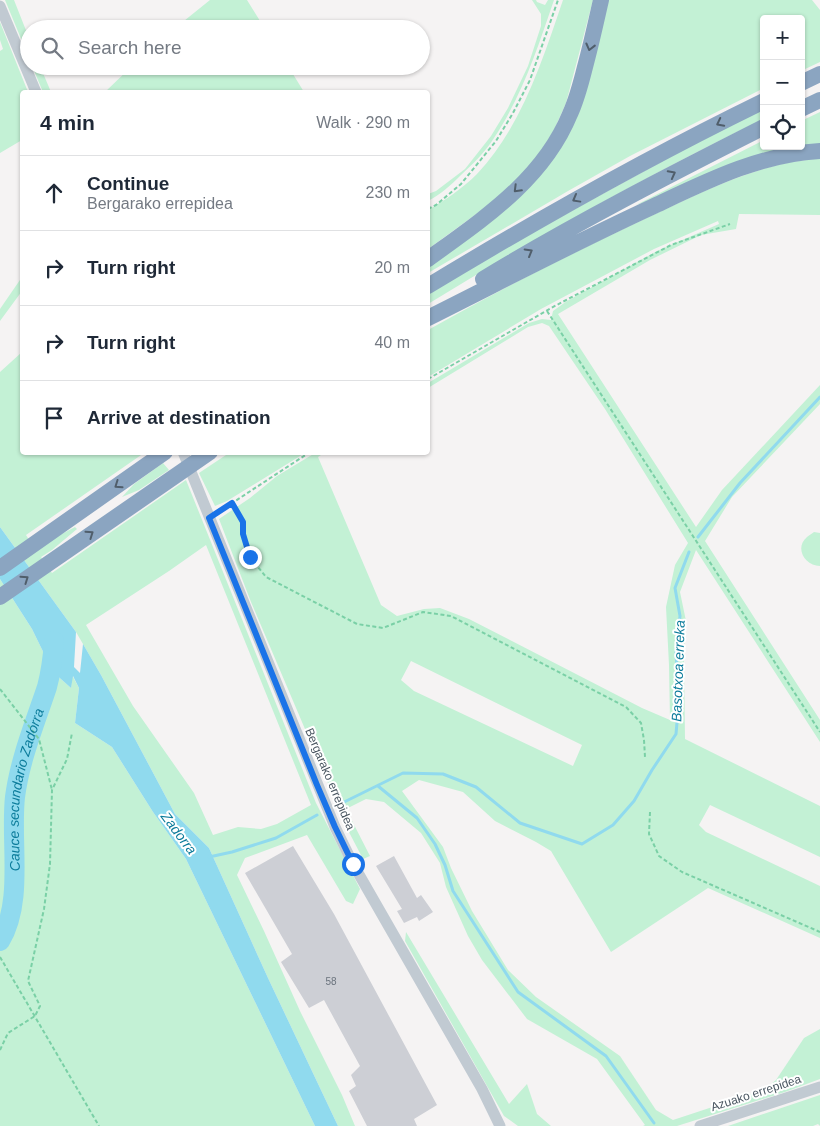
<!DOCTYPE html>
<html lang="en">
<head>
<meta charset="utf-8">
<style>
  body { margin:0; font-family:Helvetica,sans-serif; background:#f6f6f7; color:#1f2937 }
  .controls { position:absolute; right:15px; top:15px; display:grid; overflow:hidden; border-radius:5px; box-shadow:0 1px 4px #0004 }
  .controls button { width:45px; height:45px; display:grid; place-items:center; padding:0; border:0; border-bottom:1px solid #e0e1e3; background:#fff; color:#1f2937; font:25px sans-serif }
  .stop { position:absolute; width:15px; height:15px; margin:-11px; border:4px solid #1a73e8; border-radius:50%; background:#fff }
  .stop.end { background:#1a73e8; border-color:#fff; box-shadow:0 1px 5px #0008 }
  .list { margin:0; padding:0; list-style:none }
  h2 { display:flex; justify-content:space-between; align-items:center; height:65px; margin:0; padding:0 20px; font-size:21px }
  h2 small { font-size:16px; font-weight:400; color:#747a83 }
  .list li { display:grid; grid-template-columns:32px 1fr auto; gap:15px; align-items:center; box-sizing:border-box; height:75px; padding:0 20px; border-top:1px solid #e0e1e3 }
  .list b { display:block; font-size:19px; white-space:nowrap }
  .list p { margin:0; font-size:16px; white-space:nowrap; color:#747a83 }
  .list em { font-size:16px; font-style:normal; color:#747a83 }
  .icon { flex:none; width:28px; height:28px; fill:none; stroke:currentColor; stroke-width:2; stroke-linecap:round; stroke-linejoin:round }
  .map { position:relative; flex:none; width:820px; height:1126px; overflow:hidden }
  .search { position:absolute; background:#fff; box-shadow:0 1px 4px #0004; left:20px; top:20px; width:410px; height:55px; display:flex; align-items:center; gap:12px; box-sizing:border-box; padding:0 18px; border-radius:28px; color:#747a83; font-size:19px }
  .panel { position:absolute; background:#fff; box-shadow:0 1px 4px #0004; left:20px; top:90px; width:410px; height:365px; border-radius:5px }
  .map>svg:first-child { display:block }
  .green { fill:#c3f1d5; fill-rule:evenodd }
  .water { fill:#90daee }
  .lines { fill:none; stroke-linecap:round; stroke-linejoin:round }
  .stream { stroke:#90daee; stroke-width:3 }
  .river { stroke:#90daee; stroke-width:20 }
  .building { fill:#cdcfd5 }
  .path { stroke:#7ad0a6; stroke-width:2; stroke-dasharray:4 2.5; stroke-linecap:butt }
  .minor { stroke:#c1cad2; stroke-width:11 }
  .highway { stroke:#8ba5c1; stroke-width:16 }
  .oneway { stroke:#505e6b }
  .route { stroke:#1a73e8; stroke-width:6 }
  .labels { text-anchor:middle; dominant-baseline:central; stroke-width:4; stroke-linejoin:round; paint-order:stroke }
  .number-label { font-size:10px; fill:#6b747e }
  .street-label { font-size:12px; fill:#4a5661; stroke:#fff }
  .water-label { font-size:14px; font-style:italic; fill:#0c7c9b; stroke:#fff }
</style>
</head>
<body>
<div class="map">
<svg width="820" height="1126" viewBox="0 0 820 1126">
  <rect width="100%" height="100%" fill="#f5f3f3"/>
  <path class="green" d="M5,0H14L29,38V58Z
    M210,0H247L265,29H174Z
    M532,0H536L537,2L545,5L548,0H554C538,47 522,96 494,138C485,152 473,164 461,175C451,185 440,195 428,201V194L436,191L465,169L491,136L508,108L528,66L541,26V14Z
    M563,0H593L566,103L554,130L537,158L514,184L490,204L428,249V210C445,200 462,189 477,174C522,126 542,61 563,0Z
    M605,0H812L820,10V62L801,71V19H764V88L630,156L568,191L428,273V267L546,166Z
    M0,22L28,92H22V140L0,153V51L3,49L0,40Z
    M32,66H40L51,92H43Z
    M132,66H288L304,92H105Z
    M764,109V119C649,174 537,237 428,304V293L496,252L703,139Z
    M820,112V145L636,205L764,140V146H801V121Z
    M820,158V215L739,214L736,229L701,235L650,260L558,314L696,527L722,490L820,385V404L732,497L705,541L820,720V742L696,550L680,592L686,621L684,658L685,739L820,806V857L710,805L699,825L706,832L820,886V938L708,888L611,952L551,851L536,842L495,821L463,792L419,780L402,791L443,847L451,868L472,911L508,970L536,997L620,1056L656,1110L673,1120L764,1090L776,1080L804,1038L820,1029V1079L785,1092L677,1126H643L645,1125L597,1059L527,1019L482,960L468,936L446,887L440,863L421,833L384,802L366,799L346,809L370,856L363,859L339,813L333,795L251,602L219,519L250,498L277,476L315,453H324L318,457L381,605L397,616L424,609L440,608L469,619L642,708L670,720L669,665L666,607L675,565L688,543L605,409L549,326L542,323L528,327L428,388V383L529,323L542,319L551,320L553,311L567,301L657,251L719,224L718,221L654,249L541,309L428,377V330C495,292 564,257 634,224C682,202 730,176 782,164C794,161 808,160 820,158ZM411,661L582,745L573,766L414,691L401,680Z
    M22,277V291L0,321V309Z
    M22,352V452L144,453L26,535L36,551L56,537L75,527L77,529L52,550L41,557L52,573L186,480L316,803L360,889L353,904L346,901L307,835L245,858L237,875L264,931L300,1011L342,1095L355,1126H338L268,978L209,848L175,814L101,675L76,632L0,527V372ZM206,545L311,805L277,824L261,829L238,827L213,835L194,793L133,706L86,625L169,571Z
    M229,453V452L305,453L227,501L215,506L199,473Z
    M163,463L169,470L139,490L122,497L134,484Z
    M814,532L820,533V566C805,566 794,548 807,537C809,535 812,534 814,532Z
    M0,579L32,629L53,672L71,688L72,675L79,688L75,723L112,747L153,812L186,859L315,1126H0Z
    M406,932L509,1104L527,1084L537,1114L551,1126H518L504,1116L405,941Z
    M820,1095V1126L818,1124L813,1126H728Z"/>
  <path class="water" d="M0,527L76,632L74,667L80,673L83,644L101,675L175,814L209,848L268,978L338,1126H315L186,859L153,812L112,747L75,723L79,688L73,676L71,688L53,672L32,629L0,579Z"/>
  <g class="lines">
    <path class="stream" d="M698,537L740,483L820,397
      M378,786L417,818L435,844L445,865L453,891L518,992L606,1056L654,1123
      M336,806L403,773L443,774L476,787L520,823L582,844L613,825L634,801L652,770L676,734L679,699L676,653L680,616L675,588L689,552
      M209,857L232,852L276,838L317,815"/>
    <path class="river" id="s1" d="M0,941C24,902 10,841 15,797C20,759 35,723 47,687C51,672 53,656 54,641"/>
  </g>
  <path class="building" d="M293,846L334,914L437,1105L414,1119L417,1126H367L349,1091L356,1086L351,1075L360,1066L324,1000L309,1008L281,962L292,954L245,873Z
    M394,856L417,898L421,895L433,912L419,921L417,917L404,923L397,911L402,909L376,866Z"/>
  <g class="lines">
    <path class="path" d="M428,209L436,205L461,184L496,141L513,113L530,80L558,0
      M547,311L820,732
      M428,379L551,308L671,245L730,224
      M232,503L243,522V534L250,557L266,577L357,624L383,628L423,612L451,616L626,707L641,723L644,740L645,757
      M220,511L310,452
      M0,689L39,739L52,790
      M650,812L649,834L659,856L682,872L820,932
      M0,957L99,1126
      M0,1050L8,1033L35,1016L40,1006L28,981L44,909L50,864L52,790L67,759L72,733"/>
    <path class="minor" d="M0,6L36,92
      M183,452L335,827L353,864L482,1089L500,1126
      M700,1126L820,1087"/>
    <path class="highway" d="M801,83L820,74
      M801,109L820,100
      M428,259C483,219 543,180 570,114C577,99 581,83 585,67C591,45 596,22 601,0
      M483,279C574,224 669,175 764,127
      M428,286C537,220 649,157 764,101
      M428,318C502,281 576,242 652,207C705,182 760,154 820,151
      M0,568L165,452
      M0,597L210,452"/>
  </g>
  <defs><path id="oneway-chevron" d="M-2-3.5L2.5 0L-2 3.5" fill="none" stroke-width="1.6" stroke-linecap="round" stroke-linejoin="round" transform="scale(1.25)"/></defs>
  <g class="oneway">
    <use href="#oneway-chevron" transform="translate(590 47) rotate(104)"/>
    <use href="#oneway-chevron" transform="translate(720 123) rotate(153)"/>
    <use href="#oneway-chevron" transform="translate(672 174) rotate(-28)"/>
    <use href="#oneway-chevron" transform="translate(517 189) rotate(135)"/>
    <use href="#oneway-chevron" transform="translate(576 199) rotate(151)"/>
    <use href="#oneway-chevron" transform="translate(529 252) rotate(-30)"/>
    <use href="#oneway-chevron" transform="translate(118 485) rotate(145)"/>
    <use href="#oneway-chevron" transform="translate(90 534) rotate(-35)"/>
    <use href="#oneway-chevron" transform="translate(25 579) rotate(-35)"/>
  </g>
  <g class="lines">
    <path class="route" d="M250,557L243,534V522L232,503L209,518L317,785L335,827L353,864"/>
  </g>
  <g class="labels">
    <g class="number-label">
      <text x="331" y="981">58</text>
    </g>
    <g class="street-label">
      <text transform="translate(330 779) rotate(67)">Bergarako errepidea</text>
      <text transform="translate(756 1093) rotate(-18)">Azuako errepidea</text>
    </g>
    <g class="water-label">
      <text transform="translate(678 671) rotate(-88)">Basotxoa erreka</text>
      <text stroke="none"><textPath href="#s1" startOffset="155">Cauce secundario Zadorra</textPath></text>
      <text transform="translate(179 833) rotate(53)">Zadorra</text>
    </g>
  </g>
</svg>
<div class="controls">
<button>+</button>
<button>−</button>
<button><svg class="icon" aria-label="locate" viewBox="0 0 24 24"><circle cx="12" cy="12" r="6"/><path d="M12 2v4M12 18v4M2 12h4M18 12h4"/></svg></button>
</div>
<div class="stop" style="left:353px;top:864px"></div>
<div class="stop end" style="left:250px;top:557px"></div>
<div class="search"><svg class="icon" aria-label="search" viewBox="0 0 24 24"><circle cx="10" cy="10" r="6"/><path d="M15 15l6 6"/></svg>Search here</div>
<section class="panel">
<h2>4 min<small>Walk · 290 m</small></h2>
<ul class="list">
<li><svg class="icon" aria-label="ahead" viewBox="0 0 24 24"><path d="M12 20V5M6 11l6-6 6 6"/></svg><div><b>Continue</b><p>Bergarako errepidea</p></div><em>230 m</em></li>
<li><svg class="icon" aria-label="right" viewBox="0 0 24 24"><path d="M7 20v-9h11M14 6l5 5-5 5"/></svg><div><b>Turn right</b></div><em>20 m</em></li>
<li><svg class="icon" aria-label="right" viewBox="0 0 24 24"><path d="M7 20v-9h11M14 6l5 5-5 5"/></svg><div><b>Turn right</b></div><em>40 m</em></li>
<li><svg class="icon" aria-label="arrive" viewBox="0 0 24 24"><path d="M6 21V4h12l-3 4 3 4H6"/></svg><div><b>Arrive at destination</b></div></li>
</ul>
</section>
</div>
</body>
</html>
